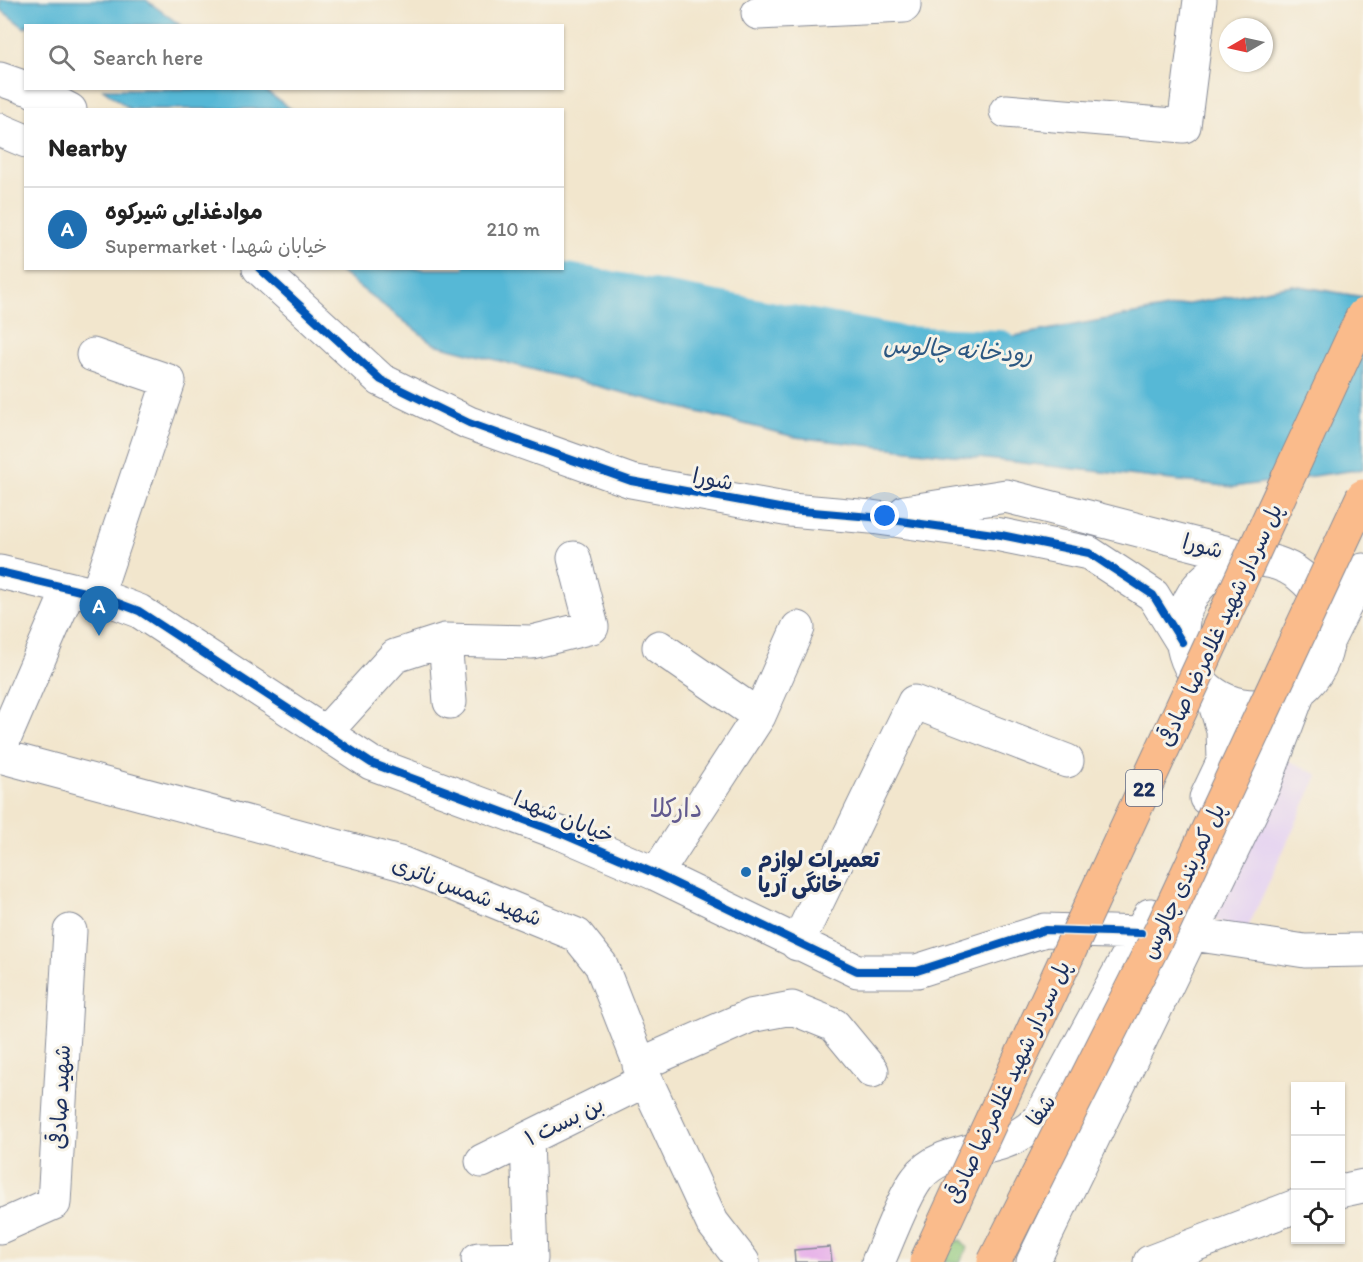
<!DOCTYPE html>
<html lang="en">
<head>
<meta charset="utf-8">
<style>
  body { margin:0; font-family:Itim,"Playpen Sans Arabic",sans-serif; background:#f2f2f2; color:#222 }
  .controls { position:absolute; right:18px; bottom:18px; display:grid; overflow:hidden; border-radius:0px; box-shadow:0 2px 4px #0004 }
  .controls button { width:54px; height:54px; display:grid; place-items:center; padding:0; border:0; border-bottom:2px solid #e0e0e0; background:#fff; color:#222; font:30px sans-serif }
  .compass { position:absolute; left:1219px; top:18px; width:54px; height:54px; border-radius:50%; background:#fff; box-shadow:0 2px 4px #0004; rotate:261deg }
  .you { position:absolute; left:885px; top:516px; width:21px; height:21px; margin:-15px; border:4px solid #fff; border-radius:50%; background:#1a73e8; box-shadow:0 0 0 9px #1a73e833 }
  .badge { display:grid; place-items:center; width:39px; height:39px; border-radius:50%; background:#1f6fb2; color:#fff; font-size:20px; font-weight:700 }
  .pin { position:absolute; translate:-50% -50px; filter:drop-shadow(0 2px 3px #0008) }
  .pin::after { content:''; position:absolute; top:32px; width:21px; height:18px; background:inherit; clip-path:polygon(0 0,100% 0,50% 100%) }
  .list { margin:0; padding:0; list-style:none }
  h2 { display:flex; justify-content:space-between; align-items:center; height:78px; margin:0; padding:0 24px; font-size:26px }
  h2 small { font-size:20px; font-weight:400; color:#767676 }
  .list li { display:grid; grid-template-columns:39px 1fr auto; gap:18px; align-items:center; box-sizing:border-box; height:84px; padding:0 24px; border-top:2px solid #e0e0e0 }
  .list b { display:block; font-size:22px; white-space:nowrap }
  .list p { margin:0; font-size:20px; white-space:nowrap; color:#767676 }
  .list em { font-size:20px; font-style:normal; color:#767676 }
  .icon { flex:none; width:33px; height:33px; fill:none; stroke:currentColor; stroke-width:2; stroke-linecap:round; stroke-linejoin:round }
  .map { position:relative; flex:none; width:1363px; height:1262px; overflow:hidden }
  .search { position:absolute; background:#fff; box-shadow:0 2px 4px #0004; left:24px; top:24px; width:540px; height:66px; display:flex; align-items:center; gap:15px; box-sizing:border-box; padding:0 21px; border-radius:0px; color:#767676; font-size:22px }
  .panel { position:absolute; background:#fff; box-shadow:0 2px 4px #0004; left:24px; top:108px; width:540px; height:162px; border-radius:0px }
  .map>svg:first-child { display:block }
  .built { fill:#e5d3f1 }
  .green { fill:#91c87b; stroke:#567c6c; stroke-width:1.5 }
  .water { fill:#57b8d6; stroke:#39749a; stroke-width:1.5 }
  .lines { fill:none; stroke-linecap:round; stroke-linejoin:round }
  .river { stroke:#57b8d6; stroke-width:46 }
  .building { fill:#e5a9e9 }
  .minor-casing { stroke:#868a96; stroke-width:35 }
  .minor { stroke:#fff; stroke-width:33 }
  .highway-bridge-casing { stroke:#868a96; stroke-width:35; stroke-linecap:butt }
  .highway-bridge { stroke:#fabb8b; stroke-width:33 }
  .cycleway-casing { stroke:#f7f3e8; stroke-width:11 }
  .cycleway { stroke:#0057b8; stroke-width:8 }
  .poi-dot { fill:#1f6fb2; stroke:#f7f3e8; stroke-width:2 }
  .labels { text-anchor:middle; dominant-baseline:central; stroke-width:6; stroke-linejoin:round; paint-order:stroke }
  .shield { fill:#f7f3e8; stroke:#5d6a87; stroke-width:1.5 }
  .shield-label { font-size:21px; font-weight:bold; fill:#1b2f5e }
  .street-label { font-size:22px; fill:#1b2f5e; stroke:#f7f3e8 }
  .poi-label { font-size:22px; font-weight:bold; fill:#1b2f5e; stroke:#f7f3e8; text-anchor:start }
  .water-label { font-size:24px; font-style:italic; fill:#2d5882; stroke:#f7f3e8 }
  .quarter-label { font-size:26px; fill:#625a8f; stroke:#f7f3e8 }
</style>
</head>
<body>
<div class="map">
<svg width="1363" height="1262" viewBox="0 0 1363 1262">
  <rect width="100%" height="100%" fill="#f7f3e8"/>
  <filter id="ink" filterUnits="userSpaceOnUse"><feTurbulence type="fractalNoise" baseFrequency=".0167" numOctaves="2"/><feDisplacementMap in="SourceGraphic" scale="12" xChannelSelector="R" yChannelSelector="G"/><feConvolveMatrix kernelMatrix="1 2 1 2 8 2 1 2 1" color-interpolation-filters="sRGB"/></filter>
  <filter id="wash" filterUnits="userSpaceOnUse"><feTurbulence type="fractalNoise" baseFrequency=".008" numOctaves="4" result="noise"/><feDisplacementMap in="SourceGraphic" scale="24" xChannelSelector="R" yChannelSelector="G"/><feGaussianBlur stdDeviation="1.35" result="paint"/><feColorMatrix in="noise" values="0 0 0 0 0 0 0 0 0 0 0 0 0 0 0 0 0 1.4 0 .05"/><feComposite in="paint" operator="in"/></filter>
  <g filter="url(#wash)">
    <rect width="100%" height="100%" fill="#f2e6cd"/>
    <path class="built" d="M1287,760L1318,775L1245,934L1214,919Z"/>
    <path class="green" d="M961,1240L967,1248L960,1262H944L953,1243Z"/>
    <path class="water" d="M0,0H146L180,25L26,26L25,28L0,9Z
      M103,89H263L291,109H130Z
      M336,269H500L535,295L878,361L1293,285L1363,297V469L1233,487L795,437L434,344Z"/>
    <g class="lines">
      <path class="river" d="M487,268L492,272L902,349L999,353"/>
    </g>
    <g id="blocks">
      <path class="building" d="M830,1247L832,1262H795L794,1250Z"/>
    </g>
  </g>
  <g filter="url(#ink)">
    <use href="#blocks" fill-opacity="0" stroke="#868a96" stroke-width="1.5"/>
    <g class="lines">
      <defs>
        <path id="minor" d="M758,13L904,6V0
          M0,79L26,88
          M28,88L70,110
          M1006,111L1184,126L1200,0
          M0,130L26,141
          M259,268L381,380L469,423L631,481L790,510L871,517L1001,535L1089,553L1153,595L1182,642
          M93,355L169,381L97,595
          M905,512L1006,496L1252,559
          M1182 633a73 73 0 1 1 146 0a73 73 0 1 1-146 0Z
          M0,572L97,595L139,611L371,763L565,835L656,874L857,971H917L1045,930L1141,933
          M445,640L450,702
          M1328,640L1363,570
          M659,647L759,716
          M325,733L395,656L445,640L532,642L592,627L574,558
          M0,749L69,589
          M0,756L403,864L577,935L601,965L646,1080L712,1222L743,1262
          M1206,798L1224,760L1223,730L1212,694
          M656,874L759,716L798,628
          M1193,934L1305,951L1363,950
          M797,944L914,702L1067,761
          M639,1065L750,1016L792,1008L834,1025L872,1071
          M482,1161L646,1080
          M1340,1191L1363,1186
          M0,1227L54,1203L70,931
          M478,1259L531,1258L527,1139
          M878,1262C888,1240 904,1196 917,1179C936,1152 976,1152 1004,1142C1018,1137 1028,1130 1039,1120L1150,915
          M1033,1262L1264,785L1299,692
          M1150,1262L1296,1206"/>
      </defs>
      <use href="#minor" class="minor-casing"/>
      <use href="#minor" class="minor"/>
      <defs>
        <path id="highway-bridge" d="M926,1262L1363,315
          M994,1262L1162,928L1363,496"/>
      </defs>
      <use href="#highway-bridge" class="highway-bridge-casing"/>
      <use href="#highway-bridge" class="highway-bridge"/>
      <defs>
        <path id="cycleway" d="M259,268L381,380L469,423L631,481L790,510L871,517L1001,535L1089,553L1153,595L1182,642
          M0,572L97,595L139,611L371,763L565,835L656,874L857,971H917L1045,930L1141,933"/>
      </defs>
      <use href="#cycleway" class="cycleway-casing"/>
      <use href="#cycleway" class="cycleway"/>
    </g>
  </g>
  <circle class="poi-dot" cx="746" cy="872" r="6"/>
  <g class="labels">
    <rect class="shield" x="1126" y="770" width="36" height="36" rx="4.5"/>
    <g class="shield-label">
      <text x="1144" y="788">22</text>
    </g>
    <g class="street-label">
      <text transform="translate(713 479) rotate(11)">شورا</text>
      <text transform="translate(1203 546) rotate(15)">شورا</text>
      <text transform="translate(1220 625) rotate(-65)">پل سردار شهید غلامرضا صادقی</text>
      <text transform="translate(564 817) rotate(22)">خیابان شهدا</text>
      <text transform="translate(1183 881) rotate(-65)">پل کمربندی چالوس</text>
      <text transform="translate(467 891) rotate(21)">شهید شمس ناتری</text>
      <text transform="translate(1008 1082) rotate(-65)">پل سردار شهید غلامرضا صادقی</text>
      <text transform="translate(60 1097) rotate(-87)">شهید صادقی</text>
      <text transform="translate(1041 1110) rotate(-55)">شفا</text>
      <text transform="translate(564 1121) rotate(-26)">بن بست ۱</text>
    </g>
    <g class="poi-label">
      <text x="758" y="859">تعمیرات لوازم<tspan x="758" dy="25">خانگی آریا</tspan></text>
    </g>
    <g class="water-label">
      <text transform="translate(958 349) rotate(4)">رودخانه چالوس</text>
    </g>
    <g class="quarter-label">
      <text x="676" y="808">دارکلا</text>
    </g>
  </g>
</svg>
<div class="controls">
<button>+</button>
<button>−</button>
<button><svg class="icon" aria-label="locate" viewBox="0 0 24 24"><circle cx="12" cy="12" r="6"/><path d="M12 2v4M12 18v4M2 12h4M18 12h4"/></svg></button>
</div>
<svg class="compass" viewBox="-18 -18 36 36"><path d="M0-13l5 13h-10z" fill="#e53935"/><path d="M0 13l5-13h-10z" fill="#767676"/></svg>
<div class="you"></div>
<div class="pin badge" style="left:99px;top:636px">A</div>
<div class="search"><svg class="icon" aria-label="search" viewBox="0 0 24 24"><circle cx="10" cy="10" r="6"/><path d="M15 15l6 6"/></svg>Search here</div>
<section class="panel">
<h2>Nearby<small></small></h2>
<ul class="list">
<li><span class="badge">A</span><div><b>موادغذایی شیرکوه</b><p>Supermarket · خیابان شهدا</p></div><em>210 m</em></li>
</ul>
</section>
</div>
</body>
</html>
